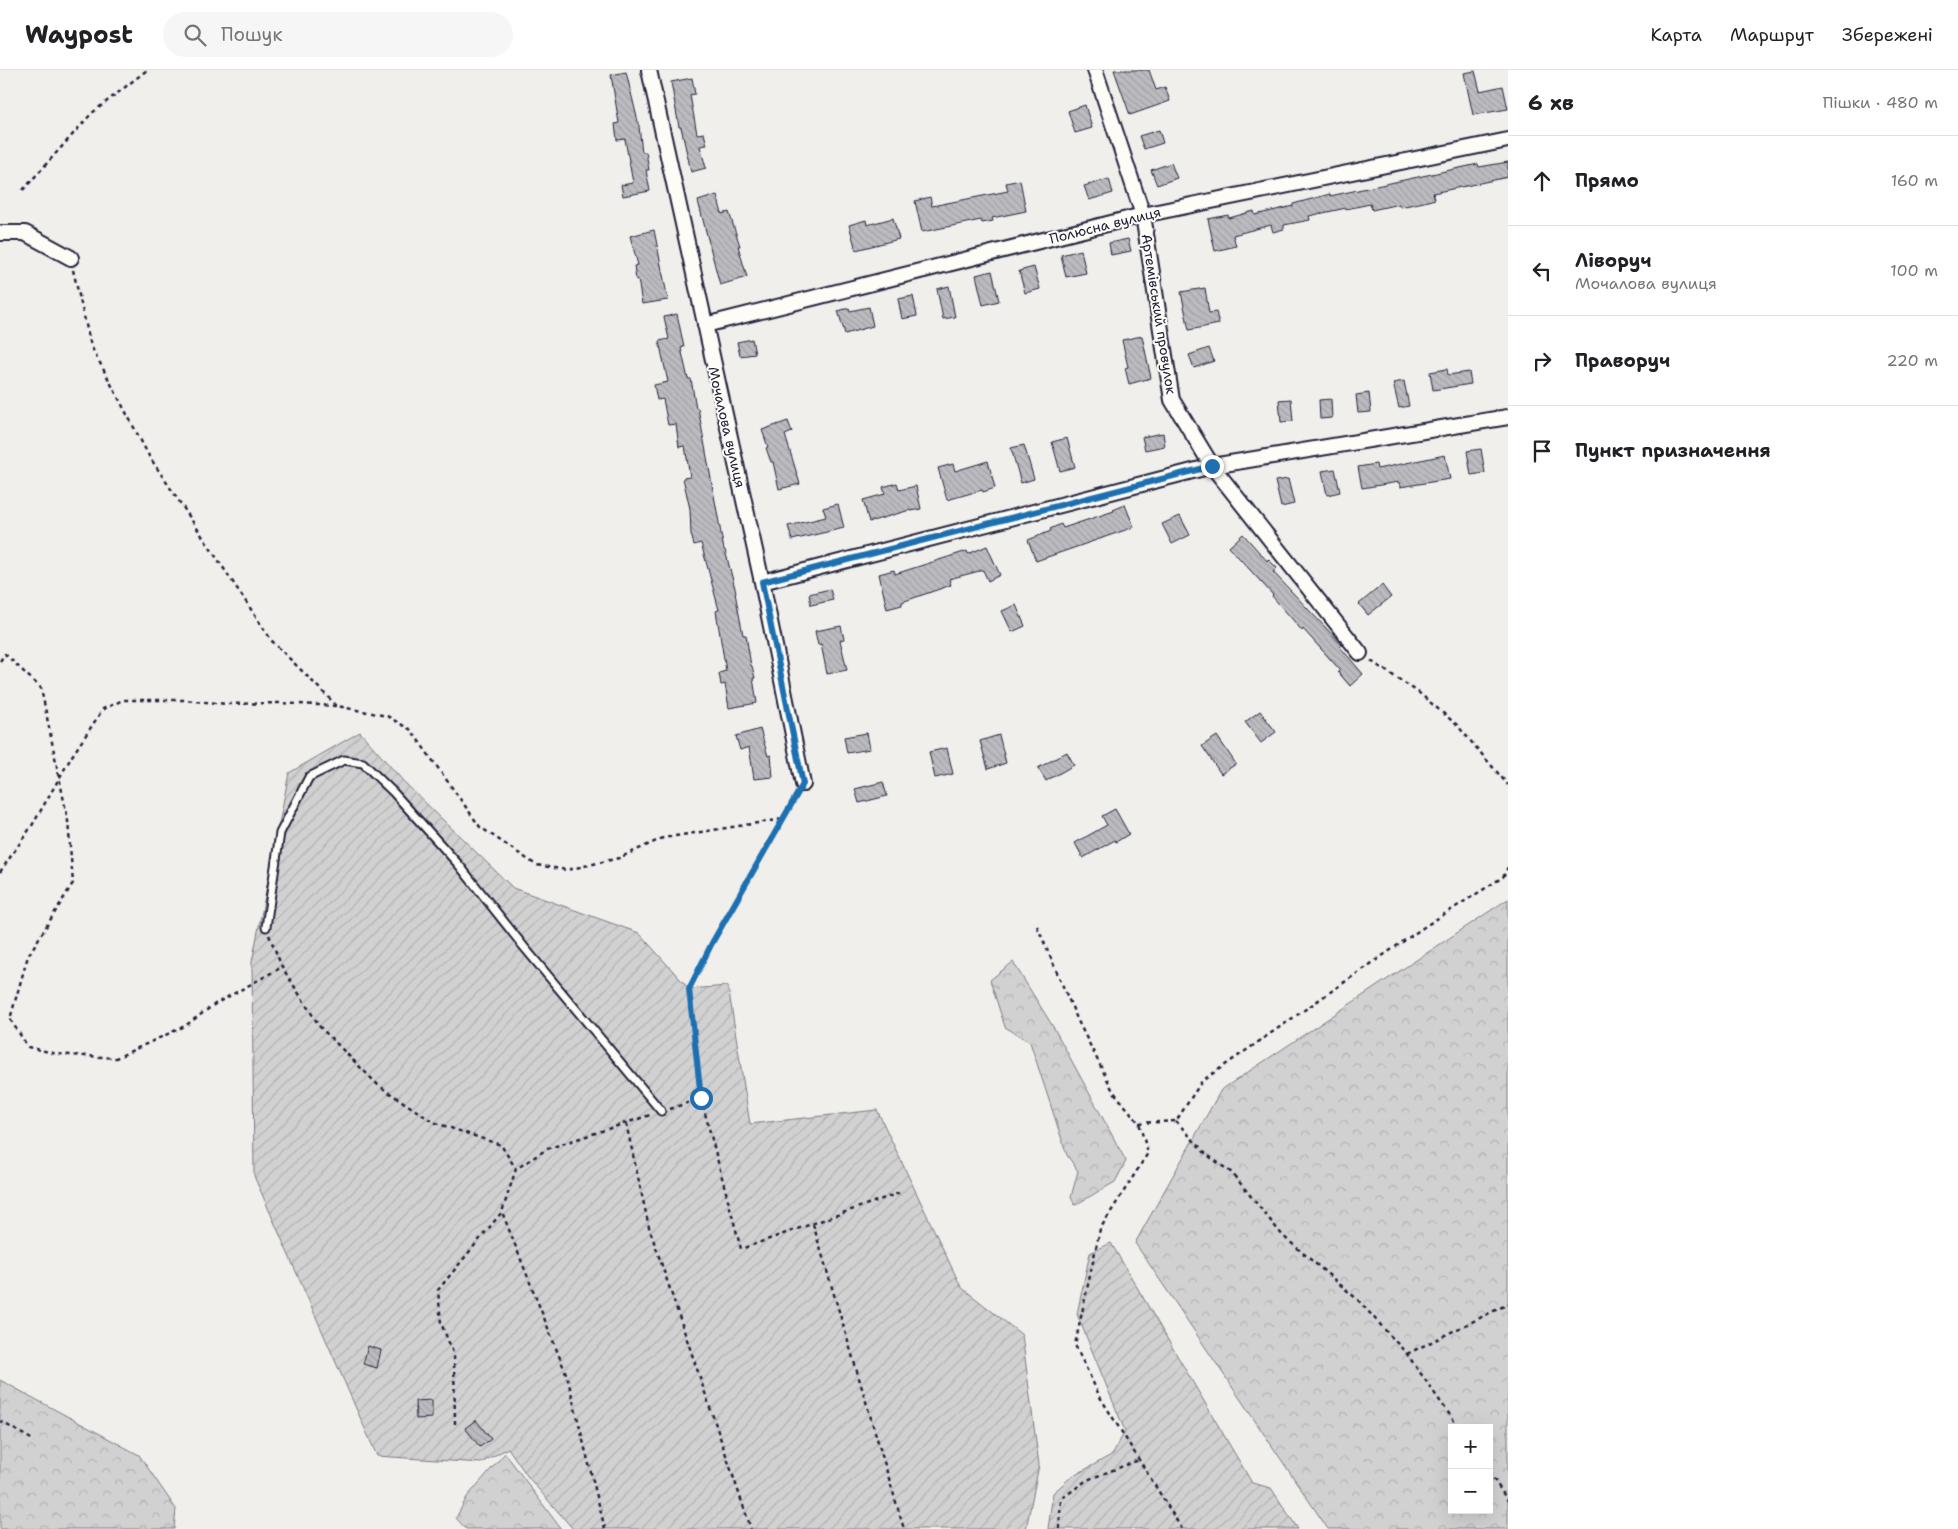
<!DOCTYPE html>
<html lang="uk">
<head>
<meta charset="utf-8">
<style>
  body { margin:0; font-family:"Shantell Sans",sans-serif; background:#f6f6f6; color:#202124 }
  .controls { position:absolute; right:15px; bottom:15px; display:grid; overflow:hidden; border-radius:0px; box-shadow:0 5px 20px #0002 }
  .controls button { width:45px; height:45px; display:grid; place-items:center; padding:0; border:0; border-bottom:1px solid #e0e0e0; background:#fff; color:#202124; font:25px sans-serif }
  .stop { position:absolute; width:15px; height:15px; margin:-11px; border:4px solid #1f6fb2; border-radius:50%; background:#fff }
  .stop.end { background:#1f6fb2; border-color:#fff; box-shadow:0 1px 5px #0008 }
  .list { margin:0; padding:0; list-style:none }
  h2 { display:flex; justify-content:space-between; align-items:center; height:65px; margin:0; padding:0 20px; font-size:21px }
  h2 small { font-size:16px; font-weight:400; color:#757577 }
  .list li { display:grid; grid-template-columns:32px 1fr auto; gap:15px; align-items:center; box-sizing:border-box; height:90px; padding:0 20px; border-top:1px solid #e0e0e0 }
  .list b { display:block; font-size:19px; white-space:nowrap }
  .list p { margin:0; font-size:16px; white-space:nowrap; color:#757577 }
  .list em { font-size:16px; font-style:normal; color:#757577 }
  .icon { flex:none; width:28px; height:28px; fill:none; stroke:currentColor; stroke-width:2; stroke-linecap:round; stroke-linejoin:round }
  .map { position:relative; flex:none; width:1508px; height:1459px; overflow:hidden }
  header { display:flex; align-items:center; gap:30px; box-sizing:border-box; height:70px; padding:0 25px; background:#fff; border-bottom:1px solid #e0e0e0 }
  header strong { font-size:24px }
  nav { display:flex; gap:28px; margin-inline-start:auto; font-size:18px }
  .search { width:350px; height:45px; background:#f6f6f6; display:flex; align-items:center; gap:12px; box-sizing:border-box; padding:0 18px; border-radius:28px; color:#757577; font-size:19px }
  main { display:flex }
  aside { flex:1; background:#fff }
  .map>svg:first-child { display:block }
  .forest { fill:url(#forest-crowns); stroke:#7a7a86; fill-rule:evenodd }
  .garden { fill:url(#garden-furrows); stroke:#7a7a86 }
  .building { fill:url(#building-back-hatch); stroke:#22223b }
  .lines { fill:none; stroke-linecap:round; stroke-linejoin:round }
  .lane-casing { stroke:#22223b; stroke-width:11 }
  .street-casing { stroke:#22223b; stroke-width:18 }
  .path { stroke:#22223b; stroke-width:2.5; stroke-dasharray:4 4; stroke-linecap:butt }
  .lane { stroke:#fdfcf7; stroke-width:7 }
  .street { stroke:#fdfcf7; stroke-width:14 }
  .route { stroke:#1f6fb2; stroke-width:6 }
  .labels { text-anchor:middle; dominant-baseline:central; stroke-width:4; stroke-linejoin:round; paint-order:stroke }
  .street-label { font-size:14px; fill:#22223b; stroke:#fdfcf7 }
</style>
</head>
<body>
<header>
<strong>Waypost</strong>
<div class="search"><svg class="icon" aria-label="search" viewBox="0 0 24 24"><circle cx="10" cy="10" r="6"/><path d="M15 15l6 6"/></svg>Пошук</div>
<nav><a>Карта</a><a>Маршрут</a><a>Збережені</a></nav>
</header>
<main>
<div class="map">
<svg width="1508" height="1459" viewBox="0 0 1508 1459">
  <defs>
    <pattern id="forest-crowns" width="20" height="18" patternUnits="userSpaceOnUse" patternTransform="scale(1.25)"><rect width="20" height="18" fill="#d2d1d1"/><path d="M2 6a3 3 0 1 1 6 0M12 15a3 3 0 1 1 6 0" fill="none" stroke="#b4b3b4"/></pattern>
    <pattern id="garden-furrows" width="10" height="10" patternUnits="userSpaceOnUse" patternTransform="scale(1.25)"><rect width="10" height="10" fill="#d2d1d1"/><path d="M-1 1l2-2M0 10L10 0M9 11l2-2" fill="none" stroke="#b4b3b4"/></pattern>
    <pattern id="building-back-hatch" width="6" height="6" patternUnits="userSpaceOnUse" patternTransform="scale(1.25)"><rect width="6" height="6" fill="#bcbcc0"/><path d="M-1 5l2 2M0 0l6 6M5-1l2 2" fill="none" stroke="#a1a1a6"/></pattern>
  </defs>
  <rect width="100%" height="100%" fill="#f0efec"/>
  <filter id="ink" filterUnits="userSpaceOnUse"><feTurbulence type="fractalNoise" baseFrequency=".02" numOctaves="2"/><feDisplacementMap in="SourceGraphic" scale="10" xChannelSelector="R" yChannelSelector="G"/><feConvolveMatrix kernelMatrix="1 2 1 2 8 2 1 2 1" color-interpolation-filters="sRGB"/></filter>
  <g filter="url(#ink)">
    <path class="forest" d="M1508,829V1459H1328L1135,1173L1221,1020ZM1452,1358H1489V1440H1452Z
      M1013,892L1055,960L1126,1091L1115,1112L1075,1135L1071,1127L1078,1101L1067,1085L1030,972L1005,957L990,910Z
      M0,1310L139,1385L176,1439L174,1459H0Z
      M505,1383L561,1459H466L456,1448L467,1427Z"/>
    <path class="garden" d="M360,662L404,712L513,818L639,863L689,919L728,916L750,1054L877,1040L961,1217L1022,1265L1039,1395L1026,1459H573L528,1407L508,1378L481,1393L377,1386L254,1106L252,892L289,703Z
      M1111,1173L1252,1413L1271,1418L1298,1459H1048L1053,1423L1070,1408L1113,1384L1125,1361L1077,1244L1090,1183Z"/>
    <path class="building" d="M1114,0H1149L1156,20L1165,17L1170,31L1130,45Z
      M1475,1L1480,21L1503,16L1508,39L1473,45L1464,3Z
      M626,2L639,56L642,82H646L649,100H646L650,121L623,126L621,115L633,113L625,69L617,70L615,54L619,53L611,5Z
      M692,8L695,24L690,25L697,64L704,63L707,75L700,76L706,98L691,102L681,57H679L671,12Z
      M1085,35L1092,58L1075,63L1068,41Z
      M1159,60L1163,73L1144,79L1139,66Z
      M1508,92V107L1433,123L1435,129L1424,132L1400,137L1399,134L1372,140L1370,134L1346,139V138L1309,146L1310,150L1284,155V159L1273,162L1271,155L1233,165L1236,176L1215,181L1208,149L1228,145L1229,148L1254,141L1255,145L1293,136V134L1330,124V126L1478,94L1479,97Z
      M1171,93L1177,108L1157,115L1151,100Z
      M1109,109L1113,123L1089,130L1084,116Z
      M1020,110L1026,141L992,148L993,151L982,153L981,150L922,162L915,131L930,127L932,136L1008,121L1006,113Z
      M717,125L722,144L729,142L740,176H738L747,207L720,215L698,131Z
      M893,148L899,169L856,180L849,155L866,150L867,155Z
      M654,160L668,230L642,234L638,209L636,210L634,196L638,195L630,166Z
      M1128,169L1131,181L1111,185L1109,173Z
      M1081,180L1086,203L1066,207L1061,185Z
      M1034,197L1040,219L1025,223L1019,201Z
      M992,201L999,231L983,235L976,205Z
      M949,216L955,247L943,249L937,219Z
      M1205,218L1209,243L1216,242L1219,254L1189,260L1181,222Z
      M913,226L917,246L902,249L898,229Z
      M869,237L873,256L845,264L838,241L849,238L850,241Z
      M677,244L684,277L681,278L688,309H691L696,338H698L724,480H725L736,522L735,523L743,565H746L751,596H752L755,608H753L757,633L729,638L725,614L721,615L719,603L726,601L716,541L719,540L701,473L694,475L691,464L690,439L683,408L690,407L685,376L679,377L676,354L668,355L663,329L657,330L654,315L668,312L659,271L669,269L664,247Z
      M1142,266L1151,308L1129,314L1125,298L1128,297L1122,270Z
      M752,269L755,284L740,286L737,272Z
      M1209,278L1214,291L1194,298L1189,285Z
      M1447,299L1448,305L1469,302L1471,314L1433,320L1430,302Z
      M1404,311L1409,336L1399,338L1393,313Z
      M1369,323L1371,342L1358,343L1356,325Z
      M1291,329L1293,351L1281,352L1279,330Z
      M1331,329L1332,348L1320,349L1319,330Z
      M788,351L792,362L785,365L800,414L779,419L773,392H771L766,378L768,377L762,360Z
      M1163,363L1165,376L1145,380L1142,367Z
      M1067,368L1075,397L1060,401L1052,372Z
      M1024,375L1034,409L1021,413L1011,378Z
      M1481,379L1485,403L1471,405L1467,381Z
      M1445,385L1450,409L1400,417L1399,412L1362,418L1358,397L1376,394L1377,399Z
      M988,391L995,418L983,422L982,420L947,430L938,398L953,394L955,401Z
      M1335,399L1340,422L1327,425L1322,401Z
      M1288,409L1294,434L1281,437L1275,411Z
      M897,413L899,420L916,416L921,439L910,441V440L869,452L863,430L885,424L883,417Z
      M838,434L844,458L792,470L788,456L826,447L823,438Z
      M1125,435L1134,457L1036,491L1028,470L1051,461L1050,459L1061,454L1063,458L1114,441L1113,440Z
      M1180,446L1190,465L1172,474L1162,454Z
      M1243,464L1267,491L1268,489L1277,498L1273,502L1342,575L1340,577L1363,604L1350,616L1338,602L1340,600L1303,559L1302,561L1293,550L1272,526L1273,525L1229,477Z
      M987,476L1000,505L988,511L983,500L949,509L951,515L902,532V535L887,539L879,504L894,500L895,504L967,481L968,484Z
      M1382,515L1391,527L1368,545L1359,534Z
      M830,519L833,530L811,535L809,524Z
      M1016,535L1025,556L1012,562L1002,541Z
      M841,556L844,569L840,570L847,600L827,604L821,574L818,575L815,561Z
      M1260,641L1276,662L1261,673L1245,652Z
      M760,659L768,686L771,685L773,707L754,709L749,677L740,680L736,666Z
      M867,663L870,679L847,683L844,667Z
      M999,665L1006,693L988,699L980,671Z
      M1217,666L1236,694L1221,704L1202,676Z
      M947,678L953,704L935,708L929,682Z
      M1067,682L1074,695L1046,711L1038,698Z
      M883,712L887,726L859,733L855,719Z
      M1115,739L1129,764L1116,772L1115,770L1083,788L1075,773L1107,755L1102,746Z
      M368,1276L381,1280L377,1298L363,1294Z
      M432,1330V1348L416,1349L415,1331Z
      M476,1350L491,1369L480,1377L465,1358Z"/>
    <g class="lines">
      <defs>
        <path id="lane" d="M266,857L280,763L309,707L344,690L363,693L393,722L459,795L524,877L661,1041"/>
        <path id="street" d="M649,0L762,512L803,714
          M1095,0L1143,145L1172,330L1212,396L1360,583
          M0,163H25L71,188
          M705,255L1143,145L1508,70
          M762,512L1212,396L1508,347"/>
      </defs>
      <use href="#lane" class="lane-casing"/>
      <use href="#street" class="street-casing"/>
      <path class="path" d="M23,120L92,43L147,0
        M73,200L91,276L149,386L272,571L337,636
        M0,591L5,584L41,618L68,751L73,813L28,886L10,949L28,977L57,984L116,988L185,956L215,934L282,897
        M1371,591L1418,622L1457,655L1508,715
        M0,802L33,754L72,686L103,639L123,630H183L228,634L279,633L337,636L387,646L411,660L480,757L536,795L567,800L619,788L663,768L783,749
        M1037,856L1078,951L1113,1021L1139,1053L1148,1083L1100,1159L1075,1275L1100,1327L1182,1459
        M269,865L282,897L320,957L378,1015L433,1052L501,1075L516,1099
        M701,1028L741,1179L899,1123
        M670,1039L701,1028L689,919L712,873L796,726
        M1176,1051L1206,1084L1232,1103L1283,1166L1357,1229L1407,1284L1459,1358
        M626,1053L649,1157L751,1459
        M1139,1053L1176,1051L1202,1011L1424,857L1503,807L1508,797
        M813,1154L904,1459
        M1407,1284L1508,1234
        M0,1351L33,1370
        M455,1354L454,1285L441,1253L438,1220L502,1142
        M1489,1402L1508,1431
        M605,1459L567,1306L502,1142L516,1099L547,1079L650,1045
        M1059,1459L1061,1429L1087,1410L1139,1390"/>
      <use href="#lane" class="lane"/>
      <use href="#street" class="street"/>
    </g>
  </g>
  <g class="lines" filter="url(#ink)">
    <path class="route" d="M701,1028L689,919L712,873L803,714L762,512L1212,396"/>
  </g>
  <g class="labels">
    <g class="street-label">
      <text transform="translate(1105 155) rotate(-14)">Полюсна вулиця</text>
      <text transform="translate(1159 244) rotate(81)">Артемівський провулок</text>
      <text transform="translate(727 357) rotate(77)">Мочалова вулиця</text>
    </g>
  </g>
</svg>
<div class="controls">
<button>+</button>
<button>−</button>
</div>
<div class="stop" style="left:701px;top:1028px"></div>
<div class="stop end" style="left:1212px;top:396px"></div>
</div>
<aside>
<h2>6 хв<small>Пішки · 480 m</small></h2>
<ul class="list">
<li><svg class="icon" aria-label="ahead" viewBox="0 0 24 24"><path d="M12 20V5M6 11l6-6 6 6"/></svg><div><b>Прямо</b></div><em>160 m</em></li>
<li><svg class="icon" aria-label="left" viewBox="0 0 24 24"><path d="M17 20v-9H6M10 6l-5 5 5 5"/></svg><div><b>Ліворуч</b><p>Мочалова вулиця</p></div><em>100 m</em></li>
<li><svg class="icon" aria-label="right" viewBox="0 0 24 24"><path d="M7 20v-9h11M14 6l5 5-5 5"/></svg><div><b>Праворуч</b></div><em>220 m</em></li>
<li><svg class="icon" aria-label="arrive" viewBox="0 0 24 24"><path d="M6 21V4h12l-3 4 3 4H6"/></svg><div><b>Пункт призначення</b></div></li>
</ul>
</aside>
</main>
</body>
</html>
